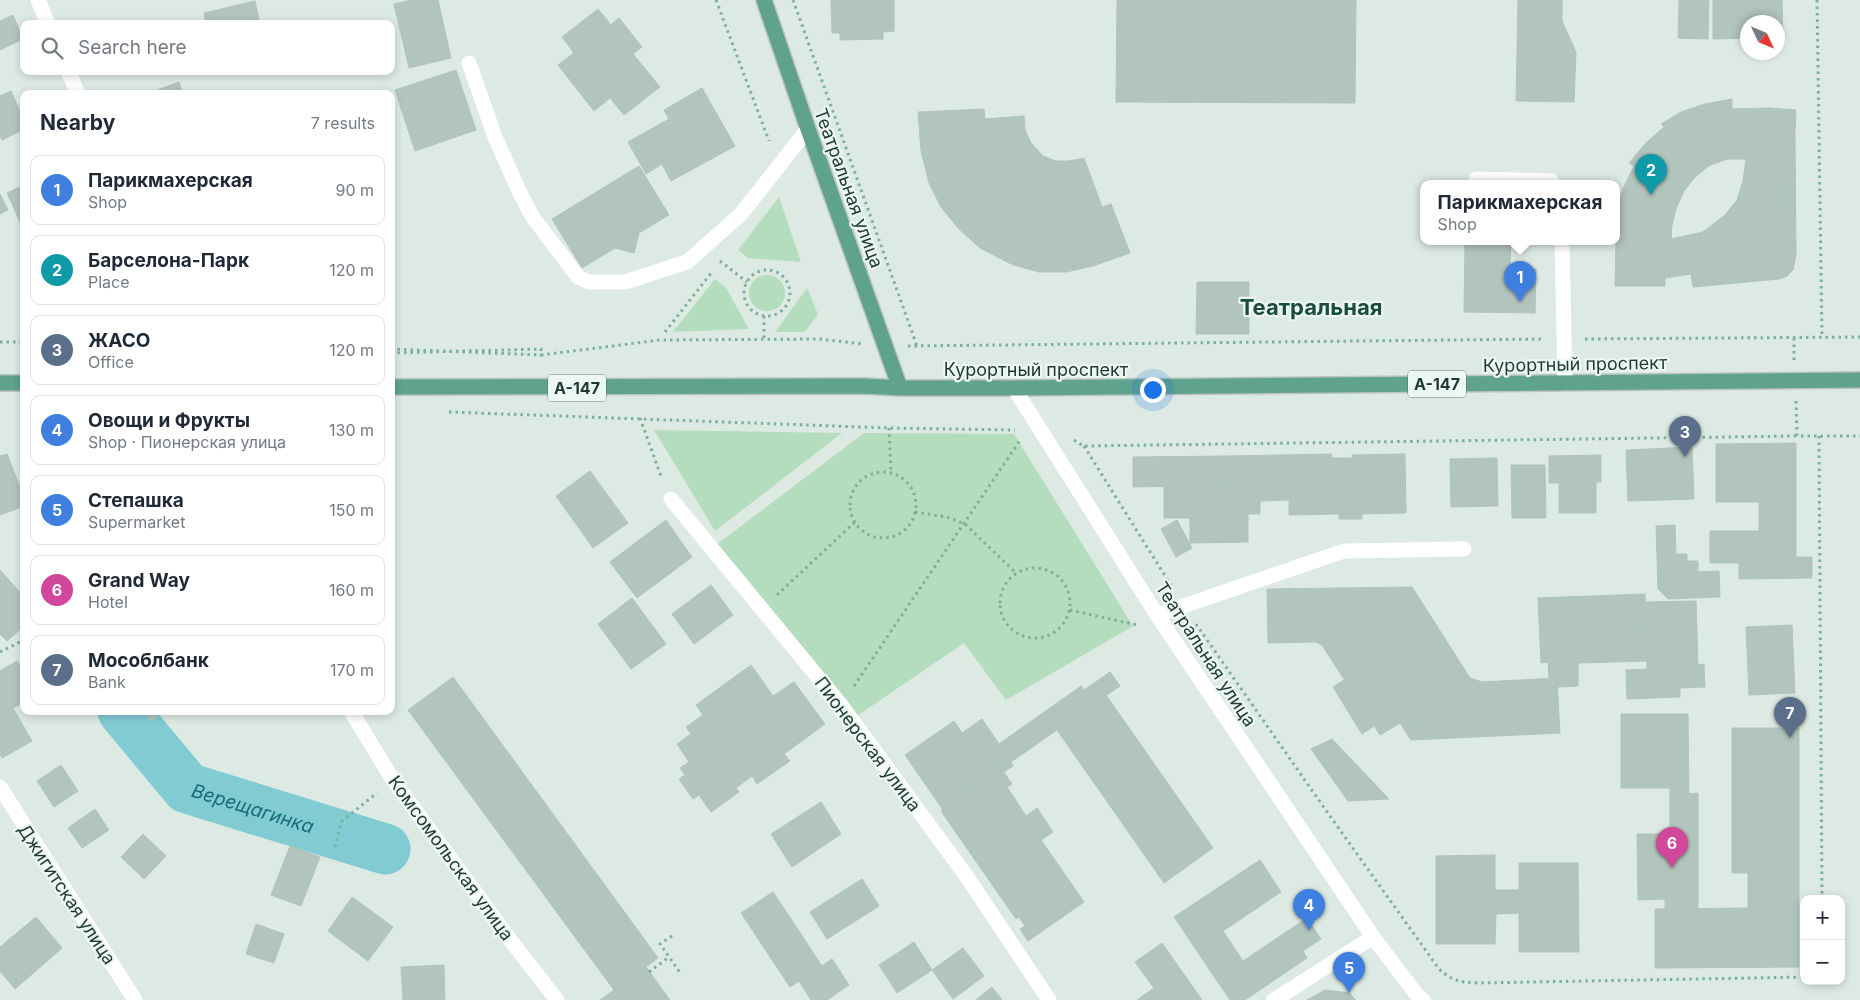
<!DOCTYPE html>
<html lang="en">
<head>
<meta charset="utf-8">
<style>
  body { margin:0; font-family:Inter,sans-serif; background:#f6f6f7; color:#1f2937 }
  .controls { position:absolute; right:15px; bottom:15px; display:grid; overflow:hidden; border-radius:10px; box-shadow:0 2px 8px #0003 }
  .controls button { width:45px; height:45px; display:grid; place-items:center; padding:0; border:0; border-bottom:1px solid #e0e1e3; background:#fff; color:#1f2937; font:25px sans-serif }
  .compass { position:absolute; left:1740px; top:15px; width:45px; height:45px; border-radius:50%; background:#fff; box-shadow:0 2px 8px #0003; rotate:134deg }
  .you { position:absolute; left:1152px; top:389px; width:18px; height:18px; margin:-12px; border:4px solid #fff; border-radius:50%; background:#1a73e8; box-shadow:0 0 0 8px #1a73e833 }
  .badge { display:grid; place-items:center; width:32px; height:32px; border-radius:50%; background:#7c3aed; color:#fff; font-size:16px; font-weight:700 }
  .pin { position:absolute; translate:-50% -41px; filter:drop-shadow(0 1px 2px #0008) }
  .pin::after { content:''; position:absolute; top:26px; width:18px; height:15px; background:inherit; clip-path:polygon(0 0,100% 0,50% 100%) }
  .popup { position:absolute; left:1420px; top:180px; width:200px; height:65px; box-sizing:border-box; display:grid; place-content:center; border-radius:10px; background:#fff; filter:drop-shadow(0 1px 4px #0005); font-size:16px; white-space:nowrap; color:#747a83 }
  .popup b { font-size:19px; color:#1f2937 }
  .popup::after { content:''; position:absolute; left:50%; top:100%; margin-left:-10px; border:10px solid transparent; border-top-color:#fff }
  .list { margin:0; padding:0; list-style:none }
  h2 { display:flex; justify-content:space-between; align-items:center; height:65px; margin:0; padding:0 20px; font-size:21px }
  h2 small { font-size:16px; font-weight:400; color:#747a83 }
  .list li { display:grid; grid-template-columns:32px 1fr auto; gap:15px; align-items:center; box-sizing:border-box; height:70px; margin:0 10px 10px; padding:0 10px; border:1px solid #e0e1e3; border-radius:10px }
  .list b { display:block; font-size:19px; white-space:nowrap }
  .list p { margin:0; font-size:16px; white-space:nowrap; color:#747a83 }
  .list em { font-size:16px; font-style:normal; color:#747a83 }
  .icon { flex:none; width:28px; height:28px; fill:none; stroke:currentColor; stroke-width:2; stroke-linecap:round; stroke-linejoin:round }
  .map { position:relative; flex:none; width:1860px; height:1000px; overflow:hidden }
  .search { position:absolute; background:#fff; box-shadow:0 2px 8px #0003; left:20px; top:20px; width:375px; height:55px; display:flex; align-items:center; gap:12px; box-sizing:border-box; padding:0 18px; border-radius:10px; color:#747a83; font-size:19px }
  .panel { position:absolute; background:#fff; box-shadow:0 2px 8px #0003; left:20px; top:90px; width:375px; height:625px; border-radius:10px }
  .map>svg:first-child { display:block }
  .green { fill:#b4ddbd }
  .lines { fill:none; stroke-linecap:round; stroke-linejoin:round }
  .river { stroke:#81cbd3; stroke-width:51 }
  .building { fill:#b2c5bc; stroke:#afc4ba; fill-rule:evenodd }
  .major-casing { stroke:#bcc4c1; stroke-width:18 }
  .path { stroke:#7caf9c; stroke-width:3; stroke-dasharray:2.5 4; stroke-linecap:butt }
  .minor { stroke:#fff; stroke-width:15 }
  .major { stroke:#5fa28d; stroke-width:15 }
  .path-bridge { stroke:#7caf9c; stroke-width:3; stroke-dasharray:2.5 4; stroke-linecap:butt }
  .labels { text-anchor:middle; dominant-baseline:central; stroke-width:4.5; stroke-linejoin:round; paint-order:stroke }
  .shield { fill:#edf7f1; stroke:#5c736b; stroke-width:1 }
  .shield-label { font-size:16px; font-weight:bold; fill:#1e3a31 }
  .street-label { font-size:18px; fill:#1e3a31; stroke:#edf7f1 }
  .water-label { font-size:19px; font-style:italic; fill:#166e78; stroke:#edf7f1 }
  .district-label { font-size:22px; font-weight:bold; fill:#1a4c3d; stroke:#edf7f1 }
</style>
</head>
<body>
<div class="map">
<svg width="1860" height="1000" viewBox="0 0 1860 1000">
  <rect width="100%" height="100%" fill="#ddeae3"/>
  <path class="green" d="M779,197L801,262L748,258L738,250Z
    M749 293a18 18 0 1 1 36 0a18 18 0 1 1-36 0Z
    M715,279L726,288L749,329L673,332Z
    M807,288L818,314L805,332H775Z
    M654,430L842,433L715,531Z
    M864,433L1014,434L1133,626L1006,700L964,643L857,716L716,545Z"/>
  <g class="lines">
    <path class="river" id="s1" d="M123,711L187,788L385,849"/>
  </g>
  <path class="building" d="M412,0H438L451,58L409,68L394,4Z
    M831,0H894V31L883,32V39L840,40V33H832Z
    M1117,0H1356L1355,103L1116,102Z
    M1518,0H1562V21L1576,52L1574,102L1516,101Z
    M1679,0H1709L1708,39L1678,38Z
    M1713,0H1782L1783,38H1778V22H1748V38L1713,39Z
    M255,1L260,24H206L204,13Z
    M598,9L611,25L619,18L642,47L633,54L660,87L624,115L610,98L594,111L558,65L574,53L562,37Z
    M13,15L23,39L0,50V21Z
    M456,70L476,130L415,151L395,90Z
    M179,82L183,94H146Z
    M702,88L735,146L671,181L662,164L646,174L628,142L669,119L664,110Z
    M11,91L24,121V129L2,140L0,135V96Z
    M1732,99V109L1769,108L1796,110L1794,154L1785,179L1777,211L1782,214L1772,231L1753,253L1755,256L1741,269L1709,283L1693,287L1691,274L1665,278V286H1615L1616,241L1620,215H1616V210L1623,189L1634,166L1629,163L1646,143L1664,127L1661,124L1681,112L1705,104ZM1728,159H1746L1743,181L1737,200L1725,215L1703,232L1671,239L1672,225L1676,209L1684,191L1695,177L1710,165Z
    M984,109L985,119L1024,116L1025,130L1031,143L1043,156L1056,161H1069L1084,158L1102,207L1111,204L1130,253L1093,266L1066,272H1039L1013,265L980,248L959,229L941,207L929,183L921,151L918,112Z
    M1795,138L1796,255L1793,270L1787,276L1779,279L1693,287L1709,283L1741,269L1755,256L1753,253L1772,231L1782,214L1777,211L1785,179L1794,154Z
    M639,166L669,215L639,233L634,253L615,248L582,268L552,219Z
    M24,185V222L21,224L7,193Z
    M0,194L8,210L0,214Z
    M1465,241H1511L1510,268L1536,269L1535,313L1464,312Z
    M1197,282H1249V334H1196Z
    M1796,443V557H1812V578L1739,579V563H1710V531H1759V502H1716V444Z
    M1692,447L1694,499L1628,501L1626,450Z
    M7,454L24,497V506L0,515V456Z
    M1331,454L1332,458H1352V455L1405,454L1406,513L1362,514V519H1339V514L1289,515V500L1260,501V514H1248V542L1190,543V518H1164V486L1228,485V456Z
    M1601,455V482H1596V513H1559V483H1549V456Z
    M1228,456V485L1133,487V457Z
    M1497,458L1498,506L1451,507L1450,459Z
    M1511,465H1545L1546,518H1512Z
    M590,471L628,523L593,548L556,496Z
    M666,520L692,557L637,598L610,562Z
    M1177,520L1192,548L1176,557L1161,529Z
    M1675,525L1676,554H1687V561H1698V572L1719,571L1720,597L1668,599L1658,589L1656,526Z
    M0,570L24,597V626L7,641L0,634Z
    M711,585L733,615L694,644L672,614Z
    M1412,587L1470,678L1413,714L1422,729L1409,737L1400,723L1380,735L1322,645Z
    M1412,587L1322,645L1316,642L1268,643L1267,589Z
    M1645,594L1647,661L1578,663V686L1558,687L1557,678H1549L1548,662L1541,663L1538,598Z
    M632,598L666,644L631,669L598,624Z
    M1696,601L1698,665L1704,664L1705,687L1680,688V697L1627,699L1626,670L1647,669L1646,602Z
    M1792,625L1795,693L1749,695L1746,627Z
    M17,661L24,673V702L0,715V671Z
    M751,665L773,696L794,682L825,724L784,754L790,761L757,784L752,776L736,788L739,792L711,812L699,795L693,799L679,779L685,775L680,768L689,762L677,744L691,734L686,727L703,715L696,705Z
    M1110,672L1120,686L1011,762L1013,766L1004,772L998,764L961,790L965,795L943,810L905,755L954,721L962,733L982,719L999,744L1081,686L1084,690Z
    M453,677L658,958L614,990L408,710Z
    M1470,678L1482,682L1557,678L1560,733L1411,740L1409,737L1422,729L1413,714Z
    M1344,680L1374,726L1362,734L1333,687Z
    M1106,695L1213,848L1164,883L1057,730Z
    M13,708L32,741L2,758L0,754V715Z
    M143,711H164L151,721Z
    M1621,714H1688L1689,794L1698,793V908L1665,909V899L1638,900L1637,834H1670V788H1621Z
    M1732,728H1799V873H1732Z
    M1332,739L1389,799L1348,801L1311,749Z
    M998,764L1012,784L1007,787L1026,816L1037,808L1053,832L1041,840L1084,902L1028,941L1020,929L1025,926L1019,917L1016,919L941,811L965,795L961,790Z
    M61,765L78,791L54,807L37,781Z
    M821,802L841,834L792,867L771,834Z
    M95,809L109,830L82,848L68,828Z
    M143,834L166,856L144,879L121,857Z
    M290,846L320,857L301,906L271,895Z
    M1495,855V890H1519V863H1578L1579,952H1519V913L1496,914L1495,944H1436V856Z
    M1260,860L1281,892L1223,931L1243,961L1307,918L1321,939L1303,951L1307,958L1245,1000H1230L1174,917Z
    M1748,873H1799V967L1655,968V909L1748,908Z
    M862,879L879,906L827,939L810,912Z
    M773,892L822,966L790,987L741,913Z
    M352,897L393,927L368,961L328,931Z
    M36,917L62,948L15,989L0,971V947Z
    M256,924L284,934L274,963L246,954Z
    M914,942L932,970L897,993L879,965Z
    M1162,943L1202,1000H1137L1154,988L1135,962Z
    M963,948L984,976L953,999L932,970Z
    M832,959L849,985L827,1000H811L799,981Z
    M444,965L445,1000H403L401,967Z
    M646,967L670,1000H600L614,990Z
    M992,987L1002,1000H976Z
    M1325,990L1349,993L1356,1000H1307Z"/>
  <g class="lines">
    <defs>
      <path id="major" d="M764,0L808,129L900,388
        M0,383H24
        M391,387L864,386L900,388H1014L1860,380"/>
    </defs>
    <use href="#major" class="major-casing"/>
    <path class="path" d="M716,0L769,141
      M793,0L917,346
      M1817,0L1822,337
      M720,261L747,282
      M744 293a23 23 0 1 1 46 0a23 23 0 1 1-46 0Z
      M764,316V340
      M665,332L712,272
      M1794,338V360
      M1585,339L1860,337
      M0,342H24
      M908,346L1541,339
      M391,353L541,349V355L660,340L819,339L862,344
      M1796,401L1797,436H1860
      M449,412L889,428L1015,430
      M640,418L662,479
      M889,428L891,473
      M1819,436L1822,899
      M1074,440L1083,446L1797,436
      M1084,446L1172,587
      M850 505a33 33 0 1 1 66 0a33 33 0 1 1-66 0Z
      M915,512L947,517L965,524L1016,573
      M1000 603a35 35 0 1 1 70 0a35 35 0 1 1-70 0Z
      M777,595L855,522
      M1070,610L1137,625
      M1196,624L1325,809L1439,969C1452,981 1460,982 1477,983L1804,977
      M0,652L24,640
      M854,686L1021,439
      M335,847L342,821L377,793
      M672,936L660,944L681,974
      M649,972L669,957"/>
    <path class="minor" d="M38,0L48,24
      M469,63L495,137L519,191L532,216L578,277L589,282H625L687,262L741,214L808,129
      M68,71L78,94
      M1476,179L1551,181L1552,183
      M1562,241L1565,383
      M1014,388L1157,615L1373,937L1417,995L1423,1000
      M671,499L841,705L967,877L1049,1000
      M1157,615L1344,551L1464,549
      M351,711L393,780L508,937L557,1000
      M0,787L135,1000
      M1274,1000L1373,937"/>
    <use href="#major" class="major"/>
    <path class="path-bridge" d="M391,349L541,355"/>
  </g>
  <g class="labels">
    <g class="shield">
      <rect x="1408" y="370.5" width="58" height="27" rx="4"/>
      <rect x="548" y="374.5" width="58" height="27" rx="4"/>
    </g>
    <g class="shield-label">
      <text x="1437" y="384">А-147</text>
      <text x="577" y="388">А-147</text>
    </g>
    <g class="street-label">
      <text transform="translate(849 188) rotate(70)">Театральная улица</text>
      <text transform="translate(1575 364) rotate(-1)">Курортный проспект</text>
      <text x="1036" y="369">Курортный проспект</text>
      <text transform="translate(1206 654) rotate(57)">Театральная улица</text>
      <text transform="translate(868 744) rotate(53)">Пионерская улица</text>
      <text transform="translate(451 858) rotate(54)">Комсомольская улица</text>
      <text transform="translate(67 894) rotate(57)">Джигитская улица</text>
    </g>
    <g class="water-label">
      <text stroke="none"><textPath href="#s1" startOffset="169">Верещагинка</textPath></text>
    </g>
    <g class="district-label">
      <text x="1311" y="307">Театральная</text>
    </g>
  </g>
</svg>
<div class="controls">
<button>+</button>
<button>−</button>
</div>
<svg class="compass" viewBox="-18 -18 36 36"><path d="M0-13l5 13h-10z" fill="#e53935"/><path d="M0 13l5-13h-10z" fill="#747a83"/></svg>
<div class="you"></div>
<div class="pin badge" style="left:1520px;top:302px;background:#3f7fe0">1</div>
<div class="popup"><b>Парикмахерская</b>Shop</div>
<div class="pin badge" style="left:1651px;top:195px;background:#0f9aa8">2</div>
<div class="pin badge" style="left:1685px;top:457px;background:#5c6f8a">3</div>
<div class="pin badge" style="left:1309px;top:930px;background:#3f7fe0">4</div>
<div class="pin badge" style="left:1349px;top:993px;background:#3f7fe0">5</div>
<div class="pin badge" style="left:1672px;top:868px;background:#d1479c">6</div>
<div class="pin badge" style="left:1790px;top:738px;background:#5c6f8a">7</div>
<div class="search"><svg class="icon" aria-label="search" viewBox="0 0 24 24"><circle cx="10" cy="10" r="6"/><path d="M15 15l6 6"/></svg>Search here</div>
<section class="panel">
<h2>Nearby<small>7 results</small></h2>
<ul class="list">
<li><span class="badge" style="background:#3f7fe0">1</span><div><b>Парикмахерская</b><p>Shop</p></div><em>90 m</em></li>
<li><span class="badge" style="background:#0f9aa8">2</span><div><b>Барселона-Парк</b><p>Place</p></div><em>120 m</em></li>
<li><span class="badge" style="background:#5c6f8a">3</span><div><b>ЖАСО</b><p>Office</p></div><em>120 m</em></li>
<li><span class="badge" style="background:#3f7fe0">4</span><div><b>Овощи и Фрукты</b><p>Shop · Пионерская улица</p></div><em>130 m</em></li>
<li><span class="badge" style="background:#3f7fe0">5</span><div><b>Степашка</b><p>Supermarket</p></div><em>150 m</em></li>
<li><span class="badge" style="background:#d1479c">6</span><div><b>Grand Way</b><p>Hotel</p></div><em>160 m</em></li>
<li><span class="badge" style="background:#5c6f8a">7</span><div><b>Мособлбанк</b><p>Bank</p></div><em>170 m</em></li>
</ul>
</section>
</div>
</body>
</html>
